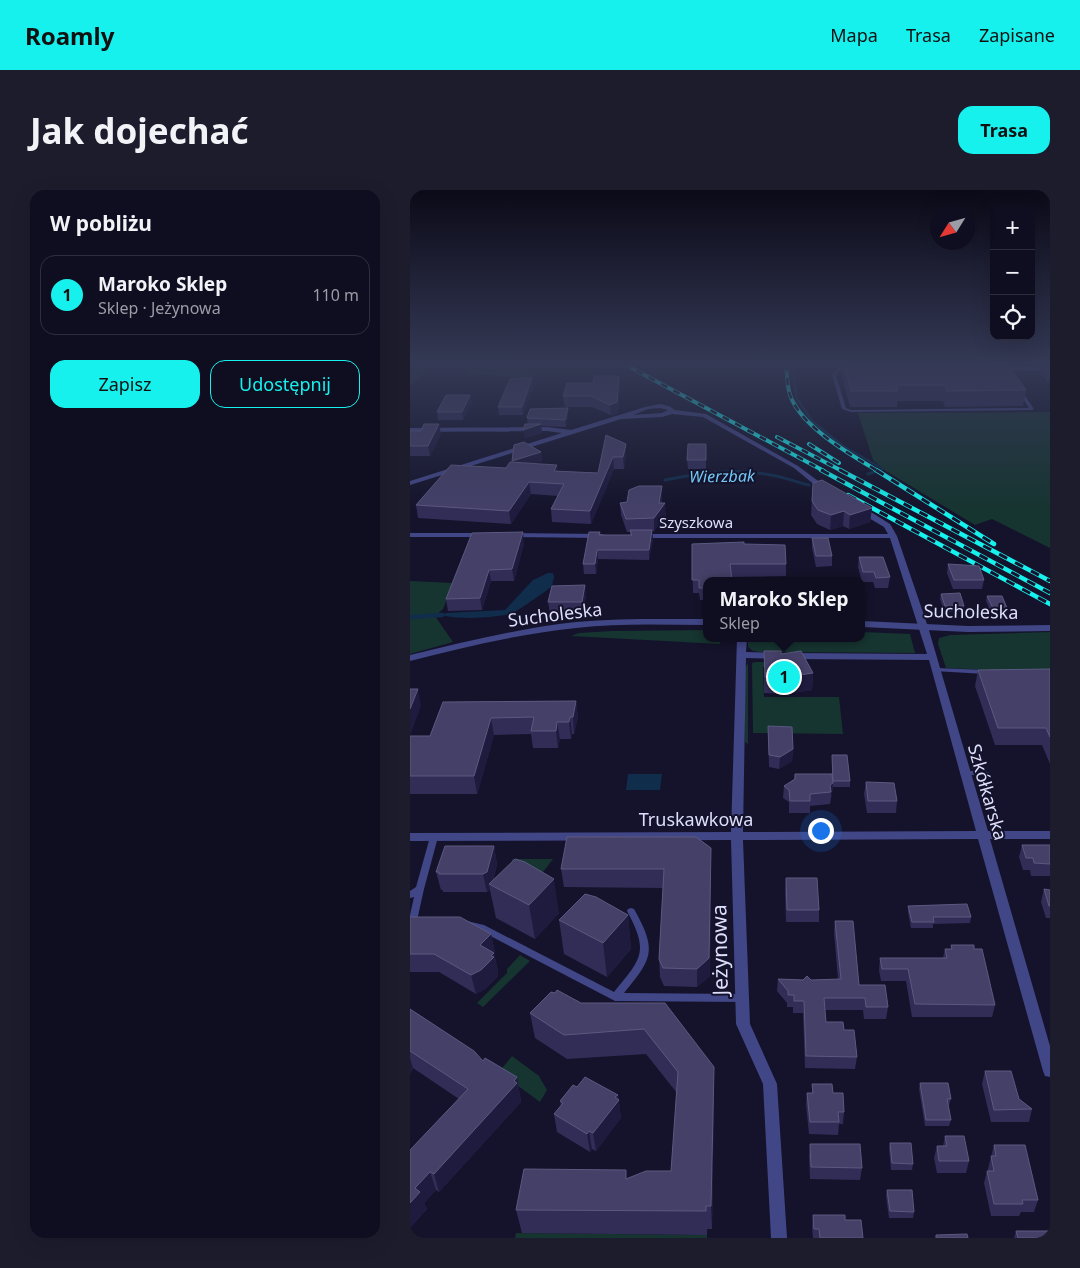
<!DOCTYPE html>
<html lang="pl">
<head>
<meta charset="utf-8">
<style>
  body { margin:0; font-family:"Noto Sans",sans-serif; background:#1d1c2d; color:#f1f3f6 }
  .controls { position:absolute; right:15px; top:15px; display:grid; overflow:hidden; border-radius:10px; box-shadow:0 5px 20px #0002 }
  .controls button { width:45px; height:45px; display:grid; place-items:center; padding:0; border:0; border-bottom:1px solid #2f2e3e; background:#0f0e20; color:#f1f3f6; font:25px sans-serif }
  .compass { position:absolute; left:520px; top:15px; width:45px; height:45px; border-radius:50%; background:#0f0e20; box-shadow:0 5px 20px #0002; rotate:233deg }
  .you { position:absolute; left:410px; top:640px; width:18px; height:18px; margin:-12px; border:4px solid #fff; border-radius:50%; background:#1a73e8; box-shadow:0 0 0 8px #1a73e833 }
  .badge { display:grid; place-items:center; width:32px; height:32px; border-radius:50%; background:#17f1ee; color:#111; font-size:16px; font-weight:700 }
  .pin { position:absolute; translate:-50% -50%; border:2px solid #fff; box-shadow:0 1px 5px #0006 }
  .popup { position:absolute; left:293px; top:387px; width:162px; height:65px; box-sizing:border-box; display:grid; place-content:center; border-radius:10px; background:#0f0e20; filter:drop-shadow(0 1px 4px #0005); font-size:16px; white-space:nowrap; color:#9b9ca5 }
  .popup b { font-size:19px; color:#f1f3f6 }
  .popup::after { content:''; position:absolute; left:50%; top:100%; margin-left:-10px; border:10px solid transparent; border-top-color:#0f0e20 }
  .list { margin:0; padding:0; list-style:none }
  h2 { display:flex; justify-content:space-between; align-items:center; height:65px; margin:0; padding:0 20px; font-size:21px }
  h2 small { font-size:16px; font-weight:400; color:#9b9ca5 }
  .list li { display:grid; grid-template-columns:32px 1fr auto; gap:15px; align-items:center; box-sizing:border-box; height:80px; margin:0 10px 10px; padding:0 10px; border:1px solid #2f2e3e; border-radius:15px }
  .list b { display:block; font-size:19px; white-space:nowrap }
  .list p { margin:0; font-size:16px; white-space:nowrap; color:#9b9ca5 }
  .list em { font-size:16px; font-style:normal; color:#9b9ca5 }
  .actions { display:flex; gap:10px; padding:15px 20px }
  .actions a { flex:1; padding:11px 0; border:1px solid #17f1ee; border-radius:15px; text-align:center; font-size:18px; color:#17f1ee }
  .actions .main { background:#17f1ee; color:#111 }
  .icon { flex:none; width:28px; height:28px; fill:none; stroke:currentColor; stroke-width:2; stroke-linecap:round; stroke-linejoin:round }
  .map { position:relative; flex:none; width:640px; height:1048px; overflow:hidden; border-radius:15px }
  header { display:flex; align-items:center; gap:30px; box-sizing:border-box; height:70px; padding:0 25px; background:#17f1ee; color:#111 }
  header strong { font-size:24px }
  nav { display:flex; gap:28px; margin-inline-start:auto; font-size:18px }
  .intro { display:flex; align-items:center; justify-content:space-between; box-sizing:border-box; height:120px; padding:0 30px }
  h1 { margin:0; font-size:35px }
  .button { padding:12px 22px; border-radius:15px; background:#17f1ee; color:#111; font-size:18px; font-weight:700 }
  main { display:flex; gap:30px; padding:0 30px }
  aside { flex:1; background:#0f0e20; border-radius:15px; box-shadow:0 5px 20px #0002 }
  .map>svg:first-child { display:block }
  .green { fill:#163430 }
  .water { fill:#112d4c }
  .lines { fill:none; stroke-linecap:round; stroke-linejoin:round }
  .stream-far2 { stroke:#112d4c; stroke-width:2.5 }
  .stream-far1 { stroke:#112d4c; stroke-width:3 }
  .stream { stroke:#112d4c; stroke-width:4.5 }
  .service { fill:#414686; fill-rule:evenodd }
  .minor { fill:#414686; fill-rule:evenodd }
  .tertiary { fill:#414686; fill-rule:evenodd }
  .rail-far1-casing { stroke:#17f1ee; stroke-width:4 }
  .rail-casing { stroke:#17f1ee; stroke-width:4.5 }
  .rail-far1 { stroke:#14132b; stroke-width:2.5; stroke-dasharray:7; stroke-linecap:butt }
  .rail { stroke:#14132b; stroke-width:3; stroke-dasharray:9; stroke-linecap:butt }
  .wall { fill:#312d57 }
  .shaded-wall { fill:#1e1b3e }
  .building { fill:#444068; stroke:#5c5980 }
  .labels { text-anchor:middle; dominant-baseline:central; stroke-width:4; stroke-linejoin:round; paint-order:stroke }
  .far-street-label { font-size:15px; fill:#dedefd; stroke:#14132b }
  .far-water-label { font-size:16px; font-style:italic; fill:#73c9f7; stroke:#14132b }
  .street-label { font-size:18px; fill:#dedefd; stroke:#14132b }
  .near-street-label { font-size:21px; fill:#dedefd; stroke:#14132b }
</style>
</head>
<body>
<header>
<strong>Roamly</strong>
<nav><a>Mapa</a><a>Trasa</a><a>Zapisane</a></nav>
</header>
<div class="intro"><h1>Jak dojechać</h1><a class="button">Trasa</a></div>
<main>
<aside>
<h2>W pobliżu<small></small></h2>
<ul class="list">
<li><span class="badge">1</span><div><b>Maroko Sklep</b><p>Sklep · Jeżynowa</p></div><em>110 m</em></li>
</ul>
<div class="actions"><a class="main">Zapisz</a><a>Udostępnij</a></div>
</aside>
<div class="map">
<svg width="640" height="1048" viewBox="0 0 640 1048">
  <rect width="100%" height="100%" fill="#14132b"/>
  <path class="green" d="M0,174H25L0,195Z
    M66,174H186L183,179L131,177L122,189L55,183Z
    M640,222V358L582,329L565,335L476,281L463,270L448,223Z
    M0,391L44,393L33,419L25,426L43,452L0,464Z
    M296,440V448H311L310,454L161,446L169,443L202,441Z
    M452,442L500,444L505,463L349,462L343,461L338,457V448H452Z
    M640,442V483L536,478L528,454L529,448L540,445Z
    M346,472H357L367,477H353L354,507H429L433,544L343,543L342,473Z
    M338,473V554L335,552V478Z
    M102,669H143L126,691L102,676Z
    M110,765L120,771L73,817L67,813L97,783V779Z
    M102,866L129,886L137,900L130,912L89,882Z
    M106,1043L297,1045V1048H105Z"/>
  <path class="water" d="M138,383H143L144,387L142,396C138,400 107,421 103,423C88,428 47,430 32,425L36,423L95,420L123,390Z
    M218,584H252L250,600H216Z"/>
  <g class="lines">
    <path class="stream-far2" d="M388,178H382L387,209L401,229
      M402,231L433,256L473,279L471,280"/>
    <path class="stream-far1" d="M458,284L464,282
      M255,290C289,283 327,278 361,285C374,287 386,292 399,295"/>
    <path class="stream" d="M0,427L32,425"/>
    <path class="service" d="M428,177H441L443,178L441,179H430L426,185L436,218L441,220L619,218L608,201L610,200H611L624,219L622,220L441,222L432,219L422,185Z
      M526,478L575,480L578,482L575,484L524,481L523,480Z
      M551,581H575L579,583L575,585H551L550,583Z
      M24,644L27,645L28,647L14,699L6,735L5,737L0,738V725L4,707L0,708V701L6,697L20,647L21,645Z
      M221,718L224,719C247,760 243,768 214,803L331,804L334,805L336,808L334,811L331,812L205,811L69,740L54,736L53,734L54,732L57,731L74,735L204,802C232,768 239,762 217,721L218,719Z"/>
    <path class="minor" d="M640,177V181H595L592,179L595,177Z
      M250,214L259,216L265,220L296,224L388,276L419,299L412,301L384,278L293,227L262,224L252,227L211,229L0,295V291L152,243L137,241L0,242V238L137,237L161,240L235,217ZM250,218L258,220L252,223L223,225L238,219Z
      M447,317H453L480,334L487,346L518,437L578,641H640V649H580L640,856V887L635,886L633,881L568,649L333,650L340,834L367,894L377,1048H361L353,894L326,834L321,650L0,651V643L321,642L327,448H337L336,462L365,463L370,466L365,469L336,468L333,642L566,641L519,470L380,469L375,466L380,463L517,464L480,348H229L225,346L229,344H478L474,337L447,321Z
      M0,343H74L78,345L74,347H0Z
      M98,343L192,344L196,346L192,348L101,347H98Z"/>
    <path class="tertiary" d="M296,429V435C253,435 209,433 166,438C109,444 55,457 0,471V465C55,452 110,438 166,432C209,428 253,429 296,429Z
      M452,431L558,436L640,435V441L558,442L452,437Z"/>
    <defs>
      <path id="rail-far1" d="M214,174L414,281
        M376,174C377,183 377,193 379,201C386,234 441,265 468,281
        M367,247L432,281
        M399,254L429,273"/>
      <path id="rail" d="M411,280L640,403
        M430,280L640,391
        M466,280L584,354
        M438,305L640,414"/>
    </defs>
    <use href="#rail-far1" class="rail-far1-casing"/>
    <use href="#rail" class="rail-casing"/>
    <use href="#rail-far1" class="rail-far1"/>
    <use href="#rail" class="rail"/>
  </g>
  <path class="wall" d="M433,174H597L616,200L613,216L535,217L533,211H487V217H440L432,186Z
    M623,174H640V192H637L630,183L631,175H624Z
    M209,186L210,196L208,223L201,225L182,217H155L153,206L183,193Z
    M122,188L123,197L113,225H89L88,217Z
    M60,205L62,213L53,230H28L27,222Z
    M158,226L156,237L131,236L132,243L115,248L118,234L117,228Z
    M0,241L31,244L20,266H0Z
    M216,254V266L214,279H204L181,334L142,332L141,319L148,306L121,304L101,334L8,328L6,315L96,278L102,272V271L131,262L132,271L124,273L148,281L188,283Z
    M296,254V279H278L277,270Z
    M403,293L462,318L460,332L439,339L433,336L420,340L407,334L401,325Z
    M252,308V313L256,325L244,341H242L243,349L239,370L188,369L186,384H174L173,374L190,342V345H220V342H217L211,325L210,313Z
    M402,348L422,366V376L406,377L402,358Z
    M114,353L104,391H81L72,420L38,421L36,409Z
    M282,354H334L376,374V386L321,387L322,391H296V410H290L289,403H283Z
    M449,367L480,387L478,398H465L463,392H452L448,377Z
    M538,374L574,390L572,399H543L537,383Z
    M531,404L554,416L553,422H534L530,409Z
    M176,406L173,423H140L138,412Z
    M577,406L597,418L596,424H582L576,411Z
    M354,461L371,464L403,483L402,500L376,504L354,503Z
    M640,479V574L632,555H585L565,496L568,480Z
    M166,511L168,527L164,544H162L161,549H150L148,558H123L121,544L84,545L67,604H0V546H20L33,512Z
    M358,536L383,559L382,571L369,579L359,577Z
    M422,565L440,591V597H423V596L420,614L400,616V623H379V612L373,608L374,596L384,590L385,584L422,588Z
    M456,592L487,611L486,623H457L454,604Z
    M612,655H640V686H621L620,680H613L609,667Z
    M84,656L87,674L83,691L149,723L125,749L86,728L80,700L77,702H33V700H31L26,682Z
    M301,658L300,786L287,797L254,796L250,787L249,769L253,698L154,697L151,679Z
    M376,688L409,720V732H376L375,701Z
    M634,699L640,700V728H636L631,712Z
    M498,716L561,727L560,733L523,734V738H501L498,722Z
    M218,725L221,759L197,787L154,764L149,730Z
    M0,727L81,744L85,763H84L88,781L87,782L88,786L75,799L66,804L29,782H0Z
    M425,731L449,795L478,817L476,829H454L453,820H415L416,832L434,840L447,867L445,879L395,878L393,823H383V817H377V813L367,801L368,789L401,790L428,789L424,743Z
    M541,755L564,759L585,815L582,827H502L496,791H471L469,780L470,768H533L535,759H541Z
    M171,813H255L304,901L302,1039H297V1045L112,1043L106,1020L217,988L261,981L267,903L236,864L157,869L125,848L120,823Z
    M0,819L73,871L107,887L111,912L29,1002L26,1000L14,1013L17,1019L0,1038V960L49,909L3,878L0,884Z
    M575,881L609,909L622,919L619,932H581L572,894Z
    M510,893L541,909L539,915H538L541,930L539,936H515L509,899Z
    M402,894L423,903L434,922L433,934H429L428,945L399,944L396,915L397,903H402Z
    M167,897L208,905L211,928L186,961L182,959L180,962L147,942L144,924L151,916L150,911Z
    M535,946L559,971L556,983H527L524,968L527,956H533Z
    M480,953L503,974L502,980H481L479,959Z
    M400,954L452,978L450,990L400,989L399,966Z
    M584,955L628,1010L624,1022H611L609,1026H581L574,993L577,981H578V979Z
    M477,1000L504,1022L503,1028H479L476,1006Z
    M403,1025L435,1030L453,1048H403L402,1037Z
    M606,1041L640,1048H604Z"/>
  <path class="shaded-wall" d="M209,186L210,196L208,223L201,225L200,215Z
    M122,188L123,197L113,225L112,217Z
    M60,205L62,213L53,230L52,222Z
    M158,218V226L156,237L155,230Z
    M29,234L31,244L20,266L18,256Z
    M131,234L132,243L115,248L113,240Z
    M216,254V266L214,279L213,267Z
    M131,262L132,271L103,280L102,271Z
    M203,267L204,279L181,334L180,321Z
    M147,275L149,287L144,281Z
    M119,292L121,304L101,334L99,321Z
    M252,296V308L250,320L255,313L256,325L244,341V328L249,313Z
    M462,318L460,332L439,339L440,325Z
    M434,321L433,336L420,340L421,325Z
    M242,340L243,349L239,370V360Z
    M113,342L114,353L104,391L102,379Z
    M187,360L188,369L186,384L185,374Z
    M79,380L81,391L72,420L70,408Z
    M175,395L176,406L173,423L172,412Z
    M403,483L402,500L376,504V487Z
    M8,499L11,516L0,546V519Z
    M166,511L168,527L164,544L163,527Z
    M160,527L162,544L161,549L159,532Z
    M81,528L84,545L67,604L64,586Z
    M147,532L150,549L148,558L146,541Z
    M383,559L382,571L369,579L370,567Z
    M423,593L422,605L421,606L420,595Z
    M84,656L87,674L81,696L79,694L80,700L77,702L73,684Z
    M301,658L300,786L287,797V779Z
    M144,689L149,723L125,749L119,715Z
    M218,725L221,759L197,787L193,753Z
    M81,744L85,763H84L88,781L87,782L88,786L75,799L66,804L61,785L70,755Z
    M0,868L3,878L0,884Z
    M304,877V901L302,1039L301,1016Z
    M107,887L111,912L29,1002L24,984Z
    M208,905L211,928L186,961L183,943L205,907Z
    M179,941L182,959L180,962L177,944Z
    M20,982L26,1000L14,1013L17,1019L0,1038V1013L5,998Z"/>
  <path class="building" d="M434,174H597L616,200L537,201L535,195H486L488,201H441Z
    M631,174H640V184H638Z
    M184,186H209L207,212L200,215L181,206H153L157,193H183Z
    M122,188L112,217H88L100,189Z
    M36,205H60L52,222H27Z
    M158,218L155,230L117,228L120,219Z
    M14,234H29L18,256H0V241H11Z
    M115,234H131L113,240Z
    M196,245L216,254L213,267H203L180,321L141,319L154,294L119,292L99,321L6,315L41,275L96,278L100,272L147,275L144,281L188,283Z
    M114,252L131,262L102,271L104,255Z
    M278,254H296V270H277Z
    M412,290L462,318L440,325L434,321L421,325L408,320L402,311L403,293Z
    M229,296H252L249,313H255L244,328L216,329L210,313L217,312L219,300Z
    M220,340H242L239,360H187L185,374H173L179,342H190L189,345H222Z
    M113,342L102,379L79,380L70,408L36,409L62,343Z
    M402,348H418L422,366H406Z
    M334,352V354L375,355L376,374H320L322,390H315V391H296V398H289V390H282V354Z
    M449,367H473L480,387L466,388L464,382H453Z
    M538,374L569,376L574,390H544Z
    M175,395L172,412H138L142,396Z
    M550,403L554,416H535L531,404Z
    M577,406H592L597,418H583Z
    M354,461H371V464L391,461L403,483L376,487H355Z
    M640,479V547L636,538H588L568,480Z
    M0,499H8L0,519Z
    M166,511L163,527H160L159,532H147L146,541H121L124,527L81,528L64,586H0V546H20L33,512Z
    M358,536L382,537L383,559L370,567L359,565Z
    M422,565H437L440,591H423Z
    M385,584H422L423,593L420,595L421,602L400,604V611H380L379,600L374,596L385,589Z
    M456,592L484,593L487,611H458Z
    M157,647H286L301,658L299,768L287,779L253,778L249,769L254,679H151Z
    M612,655H640V674L624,673L623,668H616Z
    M35,656H84L77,682L73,684H29V682H26Z
    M105,669L115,672L144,689L119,715L79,694Z
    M376,688H407L409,720H377Z
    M634,699L640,700V716H639Z
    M175,704L186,707L218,725L193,753L149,730Z
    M557,714L561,727H523L524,732H502L498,716Z
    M0,727H50L81,744L70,755L84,763L81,766L84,767L71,780L61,785L24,764H0Z
    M425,731H443L449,795H475L478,817H456L455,808H414L416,832H433L434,840H444L447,867L396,866L394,811H384V805H378V801L368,789L393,790L397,786L401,790L431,789Z
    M541,755H564V759H572L585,815L505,814L498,779H472L470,768H537L535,759H542Z
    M147,800L171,813H255L304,877L301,1016H296V1021L106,1020L114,979L216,980V989L236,981H261L268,882L234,839L154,845L120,823L141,802L145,803Z
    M0,819L64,861L73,871L75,868L107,887L104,891L107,893L24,984L20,982L5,998L10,1002L0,1013V960L58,899L0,861Z
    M575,881H601L609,909L622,919L584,920Z
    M175,887L208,905L205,907L209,910L183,943L179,941L177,944L144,924L153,913L150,911L163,895L167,897Z
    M510,893H538L541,909H537L541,930H516Z
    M402,894H422L423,903H433L434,922H428L429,932H400L397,903H403Z
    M535,946H554L559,971H529L527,956H537Z
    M480,953H501L503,974L482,973Z
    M400,954H450L452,978L401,977Z
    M584,955H615L628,1010H612L613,1014H584L577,981H584L581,966H586Z
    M477,1000H502L504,1022L480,1021Z
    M403,1025H435V1030H451L453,1048H410L409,1039H404Z
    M606,1041H640V1048H608Z
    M557,1044L558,1048H526V1045Z"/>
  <linearGradient id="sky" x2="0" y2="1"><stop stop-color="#0b0a18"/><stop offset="0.54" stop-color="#343955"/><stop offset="1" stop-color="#343955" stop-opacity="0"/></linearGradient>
  <rect width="640" height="321" fill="url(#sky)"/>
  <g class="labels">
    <g class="far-street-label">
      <text x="286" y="332">Szyszkowa</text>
    </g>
    <g class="far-water-label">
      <text transform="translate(312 286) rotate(-1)">Wierzbak</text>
    </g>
    <g class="street-label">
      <text transform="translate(561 421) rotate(1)">Sucholeska</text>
      <text transform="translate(145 424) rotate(-7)">Sucholeska</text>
      <text transform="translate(578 602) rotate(74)">Szkółkarska</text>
      <text x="286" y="629">Truskawkowa</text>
    </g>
    <g class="near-street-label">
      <text transform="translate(309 760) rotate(-91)">Jeżynowa</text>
    </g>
  </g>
</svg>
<div class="controls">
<button>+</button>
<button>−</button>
<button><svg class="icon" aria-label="locate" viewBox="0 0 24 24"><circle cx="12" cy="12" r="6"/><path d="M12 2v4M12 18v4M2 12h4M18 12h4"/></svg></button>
</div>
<svg class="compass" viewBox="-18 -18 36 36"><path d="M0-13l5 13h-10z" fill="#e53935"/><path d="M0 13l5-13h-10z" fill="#9b9ca5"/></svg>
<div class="you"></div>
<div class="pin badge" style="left:374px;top:487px">1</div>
<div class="popup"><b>Maroko Sklep</b>Sklep</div>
</div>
</main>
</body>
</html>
